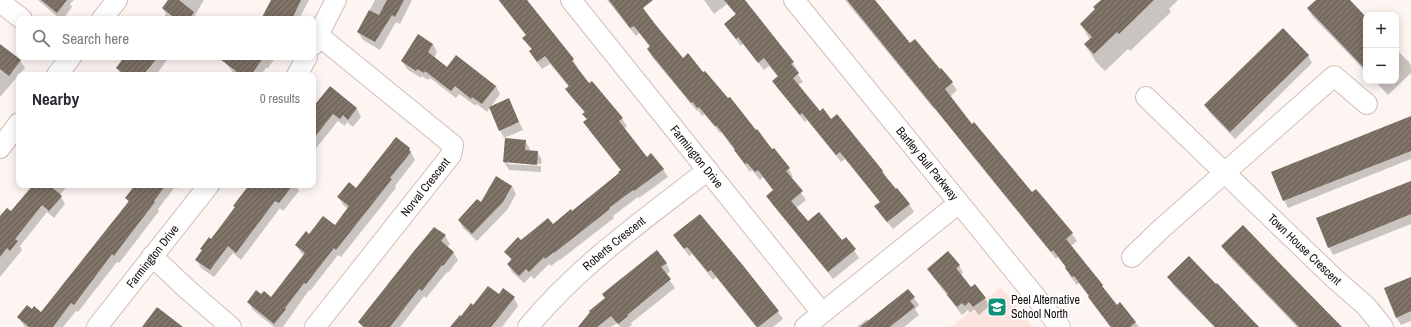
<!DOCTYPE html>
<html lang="en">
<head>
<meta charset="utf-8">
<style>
  body { margin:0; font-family:"Archivo Narrow",sans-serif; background:#f2f2f3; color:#2b2b33 }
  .controls { position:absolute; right:12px; top:12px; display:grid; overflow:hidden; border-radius:8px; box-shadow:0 2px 10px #0003 }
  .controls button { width:36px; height:36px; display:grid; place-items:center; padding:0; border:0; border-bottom:1px solid #e1e1e2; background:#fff; color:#2b2b33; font:20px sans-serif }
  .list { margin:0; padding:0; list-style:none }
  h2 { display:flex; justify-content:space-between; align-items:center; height:52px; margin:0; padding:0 16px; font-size:17px }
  h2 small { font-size:13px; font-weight:400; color:#7c7c81 }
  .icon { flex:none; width:22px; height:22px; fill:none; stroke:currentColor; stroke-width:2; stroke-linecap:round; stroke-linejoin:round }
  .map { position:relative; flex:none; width:1411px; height:327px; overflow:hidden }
  .search { position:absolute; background:#fff; box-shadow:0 2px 10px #0003; left:16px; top:16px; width:300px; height:44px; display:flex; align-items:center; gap:10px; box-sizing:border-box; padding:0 14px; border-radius:8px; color:#7c7c81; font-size:15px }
  .panel { position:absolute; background:#fff; box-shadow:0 2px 10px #0003; left:16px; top:72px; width:300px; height:116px; border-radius:8px }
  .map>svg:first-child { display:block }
  .built { fill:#fce5df }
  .shadow { fill:#0003 }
  .building { fill:url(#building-hatch) }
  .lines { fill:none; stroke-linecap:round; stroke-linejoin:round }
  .minor-casing { stroke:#d1bdb8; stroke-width:22 }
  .minor { stroke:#fff; stroke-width:20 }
  .labels { text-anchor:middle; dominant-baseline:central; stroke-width:3.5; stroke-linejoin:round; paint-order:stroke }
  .street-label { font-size:12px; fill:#150f0d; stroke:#fff }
  .poi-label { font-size:12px; fill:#150f0d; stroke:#fff; text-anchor:start }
</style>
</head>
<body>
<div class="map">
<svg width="1411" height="327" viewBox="0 0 1411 327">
  <defs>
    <pattern id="building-hatch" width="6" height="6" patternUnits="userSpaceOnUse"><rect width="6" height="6" fill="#7f7267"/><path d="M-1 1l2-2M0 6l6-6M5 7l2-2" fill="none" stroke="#675c53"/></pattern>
  </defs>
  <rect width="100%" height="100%" fill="#fdf5f2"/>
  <path class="built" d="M1001,287L1033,327H951Z"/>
  <path class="shadow" d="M38,0H74L70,4L72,7L63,19H60Z
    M169,0H204L195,15L197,19H162L166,14L163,8Z
    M272,0H309L299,19H262Z
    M375,0H412L400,24L396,22L380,50L363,40L358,32Z
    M498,0H526L573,60L578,68L576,69L589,85L592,82L622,119L627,126L624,129L647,158L663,169L668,177L639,198L638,197L613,216L614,218L560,260H559L551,266L549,264L534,279L531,276L524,283L512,272L508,264L511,261L506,252L521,241L553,226L620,173L621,171L589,130L587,120L583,114L585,113L571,97L566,89L569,87L550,64L542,69L535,59L530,52L532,50L524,38L527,36Z
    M607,0H635L683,59L789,169L793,177L791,178L806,200L796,208L807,223L842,242L846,238L859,258L833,279L772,204L767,196L774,191L763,177L760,180L752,170L750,172L722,133H720L704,114L702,116L698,110L697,111L652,57L648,49L650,47L639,33L636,36Z
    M704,0H743L793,63L798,71L796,72L803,82L798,85L820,112L831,120L837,115L883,171L887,179L909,204L914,212L893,229L880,214L876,207L881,203L845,159L841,162L807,120L805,122L778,89L773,81L778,77L769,66L764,70L743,44L741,46L730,32L725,24L736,15L727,4L714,14Z
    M845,0H874L910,44L939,71L941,69L952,83L957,90L950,97L972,125L1031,194L1036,190L1072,234L1077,241L1071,246L1102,286L1117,306L1120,304L1139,327H1110L1094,305L1090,297L1079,283L1077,285L1070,276L1066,268L1058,257L1056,259L986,173L935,108L934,109Z
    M1102,0H1178L1169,9L1171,12L1130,51L1128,49L1105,71L1096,62L1085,45L1090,40L1081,24L1096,10Z
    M1317,0H1349L1366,18V72L1313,17L1308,9Z
    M433,44L437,52L434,58L447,68L496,86L500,94L487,112L477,104L476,106L459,94L456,98L430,78L428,80L422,76L421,78L407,69L402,61Z
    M0,45L20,60L25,68L0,97Z
    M1396,49L1409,62L1411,66V73L1388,95L1375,81H1396Z
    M1308,55L1312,63L1235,139L1210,113L1205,105Z
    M132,57H169L156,75H119L120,73L117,68Z
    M230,57H276L268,68H266L261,75H229L232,71L226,63Z
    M330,87L357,109L361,117L353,127L347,122L345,126L338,121L313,152V108Z
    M509,100L523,130L504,138L500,130Z
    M1411,118V159L1288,208L1284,200Z
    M525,141L530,149V152H537L542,160L541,164L508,162V164L541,166V172L509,170L504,162Z
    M409,149L415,160L395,186L396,188L341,257L338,255L310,291L309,290L283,327H274L253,310L248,302L262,296L271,298L304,255L301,253L296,245L309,235L335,226L348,209L343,205L339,197L356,190Z
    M1411,181V224L1333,255L1329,247Z
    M35,185H68L60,195L65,204L54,218L47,212L20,246L22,250L0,277V218L11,213Z
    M136,185H180L177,189L175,187L158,209L159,211L127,253L119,263L117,262L78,312L76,311L63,327H25L18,317L32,311L41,313L129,203L126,198Z
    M250,185H296L299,191L283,211L280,208L241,260L233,253L214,277L201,268L197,260L236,208L234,206Z
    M512,186L516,194L507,210L477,241L463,228L459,220L481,204Z
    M445,236L450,244L447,247L453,252L458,260L448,273L447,272L426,298L424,296L400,327H362L359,322Z
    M675,236L741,263L778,312L783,319L773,327H756L716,277L713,280L692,254L689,256Z
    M1222,246L1341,327H1297L1227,254Z
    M666,263L670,271L666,275L675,288L631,323L632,325L629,327H620L617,323L611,327H579L591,313Z
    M959,265L963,273L961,275L971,288L985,298L989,306L979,315L974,309L970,313L968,310L962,315L933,277L928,269Z
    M1169,277L1258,327H1214L1173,285Z
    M1411,278V321L1401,325L1396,317Z
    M908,290L919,305L915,309L919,315L904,327H857L867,319L869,322Z
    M499,295L514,298L518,306L502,327H451L462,317Z"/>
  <path class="building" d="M41,0H67L57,13Z
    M168,0H179L194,12L190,19H176L162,8Z
    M271,0H301L292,19H261Z
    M387,0H404L395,17L392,15L375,42L357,32L369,10L379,15Z
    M499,0H527L574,59L572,61L589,83L592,81L623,118L619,121L647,157L651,153L664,169L634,191L633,190L609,208L610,209L554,253V252L545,259L544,257L529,272L526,269L519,276L507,264L512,259L504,252L518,237L521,240L548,218L553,224L571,209L572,211L619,173L618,172L621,170L583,122L587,119L582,114L585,112L565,89L569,86L545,56L537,62L529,51L532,49L522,38L526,35Z
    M609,0H653L643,8L655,24L683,58L688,53L703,72L705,71L728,98L730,97L756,130L757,129L772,149L774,148L790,168L786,171L803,191L791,201L808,221L819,212L842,240L846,237L856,249L828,272L766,196L773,190L758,170L755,172L747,163L745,164L734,150L735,149L717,126H715L699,107L697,108L693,102L691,103L647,49L650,46L634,26L630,28Z
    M724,0H745L794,62L791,64L799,73L793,78L820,111L823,108L831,119L837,114L883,171L882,172L896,189L897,188L910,204L887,222L874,206L880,202L840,152L836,155L802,113L800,115L772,81L778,76L764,58L758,63L738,37L736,39L724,24L736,14Z
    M847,0H875L910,43L915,39L940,69L941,68L953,82L945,89L972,124L974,122L1032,192L1036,189L1073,233L1066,239L1103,285L1102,286L1117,305L1120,302L1136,322L1130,327H1111L1088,297L1089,296L1074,276L1072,277L1065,268L1066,267L1053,250L1051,252Z
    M1101,0H1154L1119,34L1117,32L1094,54L1084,44L1092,37L1080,24L1095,9L1093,7Z
    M1316,0H1350L1366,17V70L1307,8Z
    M1283,28L1309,55L1230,132L1204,105Z
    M418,34L433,44L428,52L447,67L456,55L496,86L482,104L472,97L471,99L455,86L451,91L425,71L424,73L417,69L416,71L401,61Z
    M0,44L21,60L9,76L0,69Z
    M124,57H158L143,75H125L116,68Z
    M217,57H264L251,75H233L236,71Z
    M330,86L357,108L348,120L343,115L340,119L333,114L313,139V107Z
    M509,98L519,122L499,131L489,107Z
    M1411,116V151L1283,201L1271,172Z
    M396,137L410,148L409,150L411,152L390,178L392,179L336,250L334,248L306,284L304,283L285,308L286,309L274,324L247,302L256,290L261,294L264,291L271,297L305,253L295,245L306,231L309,234L323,216L335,225L349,206L337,197L349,182L356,188Z
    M505,138L526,140L525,150L538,151L537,165L503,162Z
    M496,176L512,186L503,202L472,234L458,220L477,199L481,202Z
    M1411,181V214L1328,248L1316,218Z
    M33,185H49L62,196L49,211L42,205L15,239L18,241L10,251L7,248L0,257V216L7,208L11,211Z
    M135,185H166L154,201L155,202L122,245L114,256L112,254L74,305L71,303L53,327H29L17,317L27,305L32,309L34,306L41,312L129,201L125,198Z
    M249,185H293L279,203L275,201L236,253L228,246L210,270L195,260L202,250L200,249L209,237L211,239L235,207L233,206Z
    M700,214L741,263L779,311L758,327H757L711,270L708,272L687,247L684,249L673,235Z
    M1243,225L1291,275L1342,327H1299L1248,274L1221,246Z
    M434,227L446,235L441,241L454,252L443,266L442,265L422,291L419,289L390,327H364L358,322L414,251Z
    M657,250L667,263L661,267L671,279L627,315L628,316L618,324L611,316L597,327H578L590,312L589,311L605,298L602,294Z
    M948,251L960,265L956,268L971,287L975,284L986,298L973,307L969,302L965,306L962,303L957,307L947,295L948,294L927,269Z
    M1189,256L1216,284L1217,283L1259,327H1215L1167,277Z
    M1411,277V311L1396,318L1384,288Z
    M488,286L499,294L503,288L515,297L491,327H450L460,315L461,316L471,303L473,305Z
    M908,289L915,297L910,301L915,307L892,325L890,327H860Z
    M157,307L183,327H142Z"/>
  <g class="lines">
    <defs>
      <g id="minor">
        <path id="s1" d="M571,0L822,313"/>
        <path id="s2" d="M794,0L1060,327"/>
        <path d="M0,2L22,19"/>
        <path d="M102,19L117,0"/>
        <path d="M313,45L336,0"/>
        <path d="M57,75L71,57"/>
        <path d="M297,75L307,57"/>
        <path id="s3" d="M1146,97L1335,279L1366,306L1383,327"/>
        <path d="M0,148L19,123"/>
        <path d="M152,256L188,290L231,327"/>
        <path d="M1132,257L1161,229L1334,76L1367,104"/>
        <path id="s4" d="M97,327L209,185"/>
        <path id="s5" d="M315,327L451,155L453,145L318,35"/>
        <path id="s6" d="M528,327C579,265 646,218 708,170"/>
        <path d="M805,327L959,203"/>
      </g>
    </defs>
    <use href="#minor" class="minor-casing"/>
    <use href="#minor" class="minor"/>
  </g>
  <defs>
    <symbol id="school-square" viewBox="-11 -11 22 22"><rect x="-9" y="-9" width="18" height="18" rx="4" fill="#0f9078" stroke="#fff"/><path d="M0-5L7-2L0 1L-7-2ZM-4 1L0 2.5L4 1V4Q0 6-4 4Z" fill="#fff"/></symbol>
  </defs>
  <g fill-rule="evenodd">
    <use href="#school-square" x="986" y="296" width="22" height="22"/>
  </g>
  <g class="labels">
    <g class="street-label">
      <text stroke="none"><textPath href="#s1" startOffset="201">Farmington Drive</textPath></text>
      <text stroke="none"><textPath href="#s2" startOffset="211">Bartley Bull Parkway</textPath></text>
      <text stroke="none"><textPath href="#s5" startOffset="178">Norval Crescent</textPath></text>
      <text stroke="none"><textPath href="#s6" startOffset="120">Roberts Crescent</textPath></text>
      <text stroke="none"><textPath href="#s3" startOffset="220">Town House Crescent</textPath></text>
      <text stroke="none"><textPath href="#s4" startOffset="90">Farmington Drive</textPath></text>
    </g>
    <g class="poi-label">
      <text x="1011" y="300">Peel Alternative<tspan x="1011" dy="14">School North</tspan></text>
    </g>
  </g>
</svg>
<div class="controls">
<button>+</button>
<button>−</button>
</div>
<div class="search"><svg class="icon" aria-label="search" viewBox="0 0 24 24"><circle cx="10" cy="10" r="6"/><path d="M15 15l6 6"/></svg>Search here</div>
<section class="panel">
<h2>Nearby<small>0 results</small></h2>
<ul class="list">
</ul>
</section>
</div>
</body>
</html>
